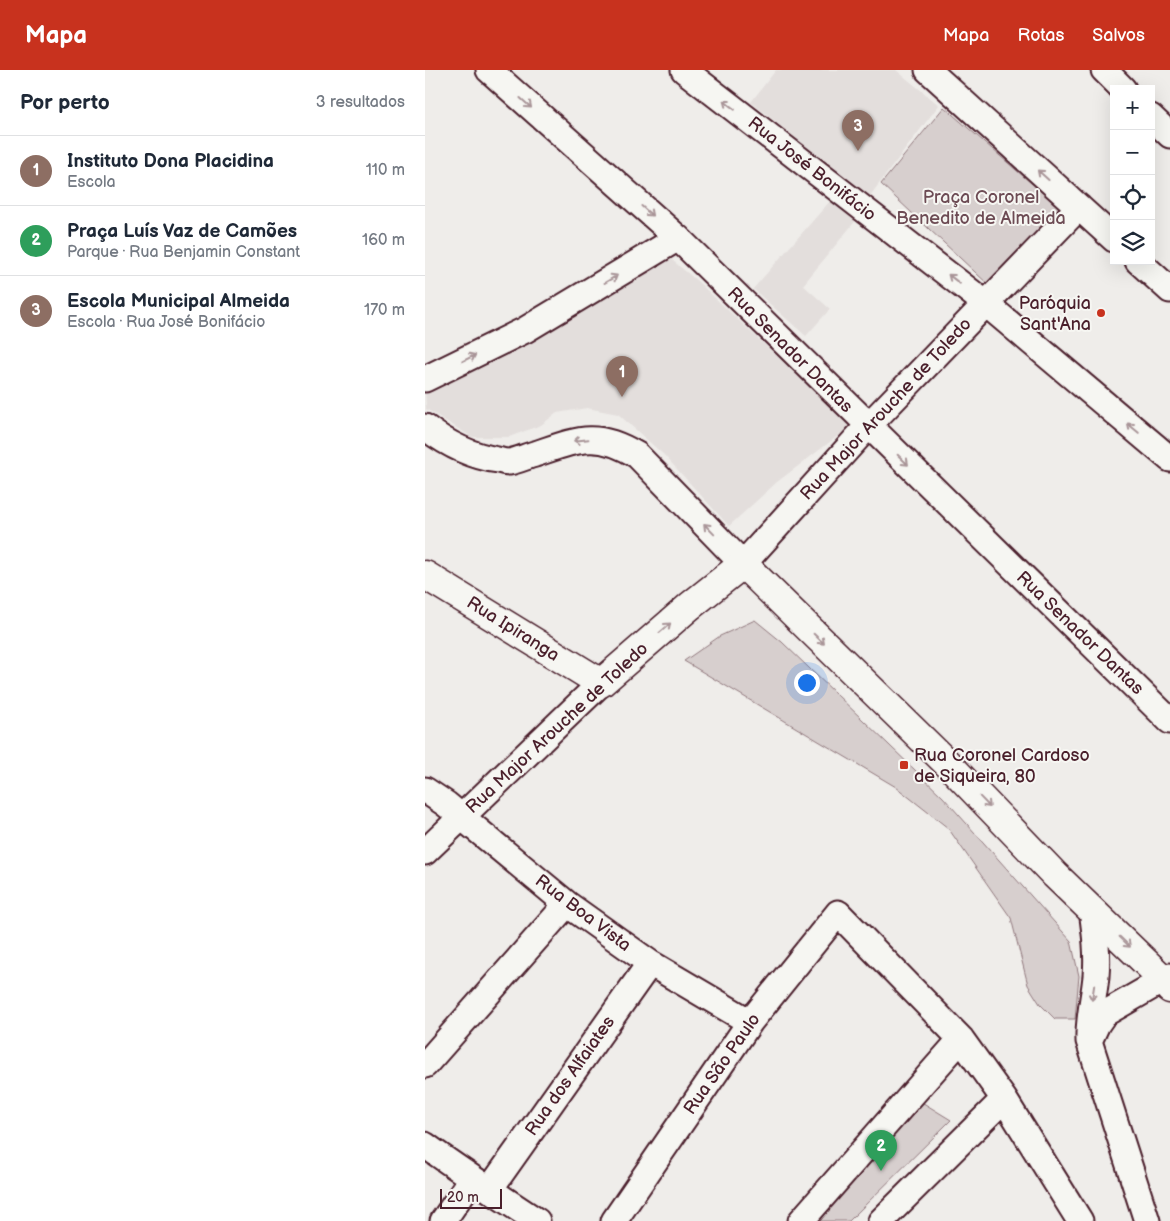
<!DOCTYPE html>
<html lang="pt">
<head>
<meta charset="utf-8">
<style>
  body { margin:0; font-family:"Balsamiq Sans",sans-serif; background:#f6f6f7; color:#1f2937 }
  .controls { position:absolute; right:15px; top:15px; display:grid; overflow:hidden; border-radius:0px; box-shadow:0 5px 20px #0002 }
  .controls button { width:45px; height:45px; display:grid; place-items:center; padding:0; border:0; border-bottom:1px solid #e0e1e3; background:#fff; color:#1f2937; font:25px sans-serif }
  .scale { position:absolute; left:15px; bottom:12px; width:62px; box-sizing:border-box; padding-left:5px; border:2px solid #4a1f2b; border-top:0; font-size:14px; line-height:18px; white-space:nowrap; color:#4a1f2b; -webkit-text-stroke:4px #f6f6f2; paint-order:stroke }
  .you { position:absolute; left:381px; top:612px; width:18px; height:18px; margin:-12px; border:4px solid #fff; border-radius:50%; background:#1a73e8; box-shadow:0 0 0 8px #1a73e833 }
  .badge { display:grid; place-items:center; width:32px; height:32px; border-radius:50%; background:#c8321e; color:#fff; font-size:16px; font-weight:700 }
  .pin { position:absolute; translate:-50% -41px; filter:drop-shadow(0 1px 2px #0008) }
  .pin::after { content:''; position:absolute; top:26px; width:18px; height:15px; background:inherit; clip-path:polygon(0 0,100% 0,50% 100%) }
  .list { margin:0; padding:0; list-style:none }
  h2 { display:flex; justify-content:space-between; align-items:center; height:65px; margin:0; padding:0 20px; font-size:21px }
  h2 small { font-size:16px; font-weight:400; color:#747a83 }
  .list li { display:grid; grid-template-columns:32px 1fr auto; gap:15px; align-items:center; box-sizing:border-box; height:70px; padding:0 20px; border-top:1px solid #e0e1e3 }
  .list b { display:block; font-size:19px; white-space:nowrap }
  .list p { margin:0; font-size:16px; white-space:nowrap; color:#747a83 }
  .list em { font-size:16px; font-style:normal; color:#747a83 }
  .icon { flex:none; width:28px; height:28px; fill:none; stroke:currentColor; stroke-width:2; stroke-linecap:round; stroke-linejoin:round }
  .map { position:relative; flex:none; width:745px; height:1151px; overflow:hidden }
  header { display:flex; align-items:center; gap:30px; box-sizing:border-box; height:70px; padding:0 25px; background:#c8321e; color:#fff }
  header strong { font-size:24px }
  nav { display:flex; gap:28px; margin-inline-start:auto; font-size:18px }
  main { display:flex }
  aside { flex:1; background:#fff }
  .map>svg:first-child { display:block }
  .built { fill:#e3dedc }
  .green { fill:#d7cfce; stroke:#90777c }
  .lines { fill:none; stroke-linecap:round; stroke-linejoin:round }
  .minor-casing { stroke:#4a1f2b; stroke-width:29 }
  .major-casing { stroke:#4a1f2b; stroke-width:31 }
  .minor { stroke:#f6f6f2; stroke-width:25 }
  .major { stroke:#f6f6f2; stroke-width:28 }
  .oneway { stroke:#a99598 }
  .poi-dot { fill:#c8321e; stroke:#f6f6f2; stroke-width:2 }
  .labels { text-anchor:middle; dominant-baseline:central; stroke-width:4; stroke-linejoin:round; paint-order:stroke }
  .street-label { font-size:18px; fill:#4a1f2b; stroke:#f6f6f2 }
  .park-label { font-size:18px; fill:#6d4b54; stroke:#f6f6f2 }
  .poi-label { font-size:18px; fill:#4a1f2b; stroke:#f6f6f2; text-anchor:end }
</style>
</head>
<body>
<header>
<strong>Mapa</strong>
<nav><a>Mapa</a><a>Rotas</a><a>Salvos</a></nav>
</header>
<main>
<aside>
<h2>Por perto<small>3 resultados</small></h2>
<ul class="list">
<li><span class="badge" style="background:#8d6e63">1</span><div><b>Instituto Dona Placidina</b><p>Escola</p></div><em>110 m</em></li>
<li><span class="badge" style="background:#2e9e5b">2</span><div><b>Praça Luís Vaz de Camões</b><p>Parque · Rua Benjamin Constant</p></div><em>160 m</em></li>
<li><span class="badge" style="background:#8d6e63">3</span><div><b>Escola Municipal Almeida</b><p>Escola · Rua José Bonifácio</p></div><em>170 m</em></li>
</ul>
</aside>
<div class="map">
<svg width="745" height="1151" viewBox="0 0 745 1151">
  <rect width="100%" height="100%" fill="#efedea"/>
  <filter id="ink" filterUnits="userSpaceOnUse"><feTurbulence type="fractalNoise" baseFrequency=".02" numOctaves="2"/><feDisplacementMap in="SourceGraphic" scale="10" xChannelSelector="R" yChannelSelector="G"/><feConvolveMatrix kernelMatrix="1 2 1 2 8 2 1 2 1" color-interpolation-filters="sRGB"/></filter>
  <g filter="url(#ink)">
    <path class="built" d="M351,0H471L514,35L444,127L326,32Z
      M406,130L432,149L378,215L405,239L381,266L328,219Z
      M247,190L271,210L426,356L352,412L304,456L239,385L193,344L162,338L132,343L116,355L84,367H47L1,339L0,317L229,191Z"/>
    <path class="green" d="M519,37L638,141L566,217L456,114Z
      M330,550L357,572L518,727L646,871L654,906L650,949H630L615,934L603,915L586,848L523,758L471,717L259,591L295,566Z
      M495,1031L526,1050L424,1151H394Z"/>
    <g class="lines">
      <defs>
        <path id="minor" d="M64,0L253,168L745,651
          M259,0L560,233L745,389
          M503,0L689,169
          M679,0L698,19
          M726,47L745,65
          M713,191L745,220
          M0,309L100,260L253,168
          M0,357C22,374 45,386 73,390C76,391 81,392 84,392C92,391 102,386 110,384C152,370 171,360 212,385L318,494L443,356L654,137
          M0,720L21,734L142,834L225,893L325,952
          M0,782L176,613
          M667,840C670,862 673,883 671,906C669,928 663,949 664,971L722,1151
          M665,969L672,954L679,944L745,906
          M0,995L142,834
          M0,1075C37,1102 74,1126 112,1151
          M65,1119L225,893
          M18,1151L47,1109
          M189,1151L325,952L413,843L536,969L579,1029L655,1151
          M376,1151L536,969
          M456,1151L579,1029"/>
        <path id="major" d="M0,505L176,613L265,536L318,494L530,701L630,805L739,910L745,919"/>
      </defs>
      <use href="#minor" class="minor-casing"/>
      <use href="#major" class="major-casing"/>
      <use href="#minor" class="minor"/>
      <use href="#major" class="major"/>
    </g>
    <defs><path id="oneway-shaft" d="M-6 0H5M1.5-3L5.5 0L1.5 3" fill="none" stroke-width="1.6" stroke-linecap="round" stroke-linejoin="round" transform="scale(1.25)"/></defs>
    <g class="oneway">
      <use href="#oneway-shaft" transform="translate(101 33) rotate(42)"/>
      <use href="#oneway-shaft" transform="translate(304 35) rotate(-142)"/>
      <use href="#oneway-shaft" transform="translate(618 105) rotate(-138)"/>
      <use href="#oneway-shaft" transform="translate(222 141) rotate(42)"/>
      <use href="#oneway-shaft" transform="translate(186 209) rotate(-31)"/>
      <use href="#oneway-shaft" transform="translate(529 209) rotate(-142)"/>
      <use href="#oneway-shaft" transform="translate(44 288) rotate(-26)"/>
      <use href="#oneway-shaft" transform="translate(708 358) rotate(-140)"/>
      <use href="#oneway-shaft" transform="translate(156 370) rotate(174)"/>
      <use href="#oneway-shaft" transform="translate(478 390) rotate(44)"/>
      <use href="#oneway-shaft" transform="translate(284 459) rotate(-134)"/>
      <use href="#oneway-shaft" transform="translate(240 558) rotate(-41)"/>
      <use href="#oneway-shaft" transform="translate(394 569) rotate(44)"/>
      <use href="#oneway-shaft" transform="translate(560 732) rotate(46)"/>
      <use href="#oneway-shaft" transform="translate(700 872) rotate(44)"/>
      <use href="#oneway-shaft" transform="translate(668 923) rotate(99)"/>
    </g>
  </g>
  <g class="poi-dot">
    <circle cx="676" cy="243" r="5"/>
    <rect x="474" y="690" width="10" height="10" rx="2.5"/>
  </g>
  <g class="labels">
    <g class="street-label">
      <text transform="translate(387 99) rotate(38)">Rua José Bonifácio</text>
      <text transform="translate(365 280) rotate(45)">Rua Senador Dantas</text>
      <text transform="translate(461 339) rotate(-47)">Rua Major Arouche de Toledo</text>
      <text transform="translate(88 559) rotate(32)">Rua Ipiranga</text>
      <text transform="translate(655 563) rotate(44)">Rua Senador Dantas</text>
      <text transform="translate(132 658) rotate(-43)">Rua Major Arouche de Toledo</text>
      <text transform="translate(158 843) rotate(37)">Rua Boa Vista</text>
      <text transform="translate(297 994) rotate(-55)">Rua São Paulo</text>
      <text transform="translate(145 1006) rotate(-55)">Rua dos Alfaiates</text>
    </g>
    <g class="park-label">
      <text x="556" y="127">Praça Coronel<tspan x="556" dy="21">Benedito de Almeida</tspan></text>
    </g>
    <g class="poi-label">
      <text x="666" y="233">Paróquia<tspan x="666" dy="21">Sant'Ana</tspan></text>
      <text x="489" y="685" text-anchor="start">Rua Coronel Cardoso<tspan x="489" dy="21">de Siqueira, 80</tspan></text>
    </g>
  </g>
</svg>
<div class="controls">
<button>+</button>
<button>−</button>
<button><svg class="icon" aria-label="locate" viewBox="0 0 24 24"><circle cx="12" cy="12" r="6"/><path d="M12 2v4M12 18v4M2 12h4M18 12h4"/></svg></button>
<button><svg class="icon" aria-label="layers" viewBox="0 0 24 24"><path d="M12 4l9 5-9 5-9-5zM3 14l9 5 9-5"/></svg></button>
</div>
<div class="scale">20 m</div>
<div class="you"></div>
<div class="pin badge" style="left:197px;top:327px;background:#8d6e63">1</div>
<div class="pin badge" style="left:456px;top:1101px;background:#2e9e5b">2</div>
<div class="pin badge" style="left:433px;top:81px;background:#8d6e63">3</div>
</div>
</main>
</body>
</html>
